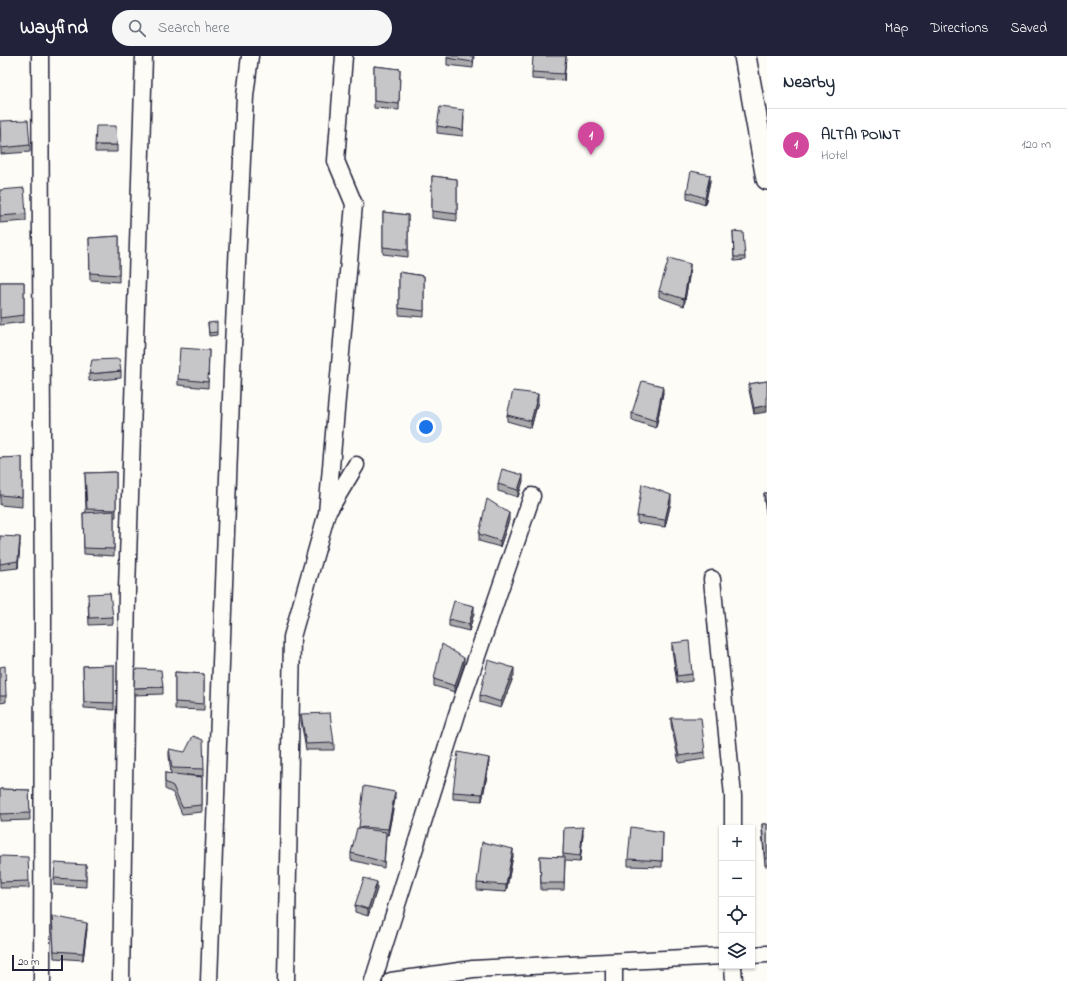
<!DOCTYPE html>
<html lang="en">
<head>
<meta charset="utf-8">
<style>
  body { margin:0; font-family:"Indie Flower",sans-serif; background:#f6f6f7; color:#1f2937 }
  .controls { position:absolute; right:12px; bottom:12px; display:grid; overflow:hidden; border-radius:0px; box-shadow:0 1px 3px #0004 }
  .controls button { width:36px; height:36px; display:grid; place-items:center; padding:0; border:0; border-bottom:1px solid #e0e1e3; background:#fff; color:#1f2937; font:20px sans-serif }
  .scale { position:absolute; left:12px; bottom:10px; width:51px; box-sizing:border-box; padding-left:4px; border:2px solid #22223b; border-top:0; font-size:11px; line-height:14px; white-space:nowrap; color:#22223b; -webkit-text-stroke:3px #fdfcf7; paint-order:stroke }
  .you { position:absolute; left:426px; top:371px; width:14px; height:14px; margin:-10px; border:3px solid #fff; border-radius:50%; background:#1a73e8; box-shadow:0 0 0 6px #1a73e833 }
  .badge { display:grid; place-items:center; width:26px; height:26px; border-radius:50%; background:#22223b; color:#fff; font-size:13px; font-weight:700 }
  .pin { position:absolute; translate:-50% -33px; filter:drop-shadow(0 1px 2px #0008) }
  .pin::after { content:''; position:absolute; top:21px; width:14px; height:12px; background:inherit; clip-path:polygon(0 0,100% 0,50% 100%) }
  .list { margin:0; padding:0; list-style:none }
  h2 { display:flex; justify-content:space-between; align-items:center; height:52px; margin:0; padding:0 16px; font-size:17px }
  h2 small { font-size:13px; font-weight:400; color:#747a83 }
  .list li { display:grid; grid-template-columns:26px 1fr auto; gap:12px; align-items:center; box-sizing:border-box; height:72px; padding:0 16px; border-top:1px solid #e0e1e3 }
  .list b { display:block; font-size:15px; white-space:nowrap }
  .list p { margin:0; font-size:13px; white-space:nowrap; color:#747a83 }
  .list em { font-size:13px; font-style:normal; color:#747a83 }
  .icon { flex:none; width:22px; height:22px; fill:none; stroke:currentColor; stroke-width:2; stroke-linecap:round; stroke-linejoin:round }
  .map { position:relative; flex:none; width:767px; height:925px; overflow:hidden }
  header { display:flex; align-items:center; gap:24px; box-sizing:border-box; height:56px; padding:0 20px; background:#22223b; color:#fff }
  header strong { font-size:19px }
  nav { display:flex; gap:22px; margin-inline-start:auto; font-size:14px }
  .search { width:280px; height:36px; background:#f6f6f7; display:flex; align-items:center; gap:10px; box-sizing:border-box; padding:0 14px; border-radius:22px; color:#747a83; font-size:15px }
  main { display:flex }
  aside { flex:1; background:#fff }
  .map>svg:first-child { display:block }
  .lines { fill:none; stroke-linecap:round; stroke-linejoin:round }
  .minor-casing { stroke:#22223b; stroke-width:19 }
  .tertiary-casing { stroke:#22223b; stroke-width:24 }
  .minor { stroke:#fdfcf7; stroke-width:16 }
  .tertiary { stroke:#fdfcf7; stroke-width:21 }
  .wall { fill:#aaaaac; stroke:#22223b }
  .shaded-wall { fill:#8b8b8c; stroke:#22223b }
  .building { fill:#c6c6c8; stroke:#22223b }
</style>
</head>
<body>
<header>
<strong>Wayfind</strong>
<div class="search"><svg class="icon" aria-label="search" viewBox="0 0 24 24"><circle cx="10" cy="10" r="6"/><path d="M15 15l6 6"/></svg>Search here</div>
<nav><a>Map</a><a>Directions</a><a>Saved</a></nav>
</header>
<main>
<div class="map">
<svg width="767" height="925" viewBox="0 0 767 925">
  <rect width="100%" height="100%" fill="#fdfcf7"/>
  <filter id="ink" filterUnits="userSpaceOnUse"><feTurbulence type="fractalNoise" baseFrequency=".025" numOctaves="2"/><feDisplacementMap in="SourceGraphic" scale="8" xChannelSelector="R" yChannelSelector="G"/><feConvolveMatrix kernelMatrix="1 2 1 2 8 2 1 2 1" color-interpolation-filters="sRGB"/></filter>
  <g filter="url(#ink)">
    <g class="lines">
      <defs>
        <path id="minor" d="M40,0L43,559L42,925
          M329,454L356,409
          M712,523L733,740V772
          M752,899L767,898
          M614,906V925
          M733,910L734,925
          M121,925L127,534L144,0
          M209,925L233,290L245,40L250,0
          M286,925L292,581L327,457L354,148L336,105L344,0
          M373,925L457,658L532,440
          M391,925L473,913L722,900"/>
        <path id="tertiary" d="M745,0L767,123"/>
      </defs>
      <use href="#minor" class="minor-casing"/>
      <use href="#tertiary" class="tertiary-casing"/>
      <use href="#minor" class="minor"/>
      <use href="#tertiary" class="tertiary"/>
    </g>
    <path class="wall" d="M474,0L473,12L447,9V2Z
      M566,0L564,25L532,23V16Z
      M374,10L400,13L399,54L374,52Z
      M464,61L463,80L437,77V70Z
      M0,72L30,89V96L1,98Z
      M95,89H117V96H95Z
      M432,120L457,123V165L432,162Z
      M710,125L705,149L687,143V136Z
      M0,134L26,158V165L0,167Z
      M383,156L408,159V201L383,198Z
      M733,175L745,201V204L734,205Z
      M119,180V226L90,224L89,182Z
      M690,215L684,250L659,241V235Z
      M399,216L424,220V261L399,259Z
      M0,226H24V266L0,269Z
      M208,267L217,276V279L209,280Z
      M209,294L208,332L178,329V323Z
      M121,315V322L89,325V318Z
      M767,325L754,358L749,334V328Z
      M663,337L656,372L632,364V357Z
      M538,345L531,372L507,365V359Z
      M22,401V451L0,449V402Z
      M116,416V461H114V500L84,498L83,457L86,456L85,417Z
      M523,425L518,441L498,435V428Z
      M764,437H767V463L764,444Z
      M671,446L665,471L637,467V460Z
      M509,464L500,491L479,485V478Z
      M0,480L20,488L18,512L0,514Z
      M88,545L113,561V568L89,569Z
      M474,557L469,575L449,570V563Z
      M672,587L692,618V625L677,627L672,594Z
      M114,609V654L84,652L83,610Z
      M464,609L455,636L434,630V623Z
      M0,611L6,640V646L0,647Z
      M175,616L204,618V654L175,653Z
      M514,619L501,652L480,646V639Z
      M163,631V638L134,639V632Z
      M301,658L334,687V694H306L301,665Z
      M671,662L705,696V703L679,707L671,668Z
      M169,693L204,713V720L186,719L202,721V756L182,758L173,737L165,733V717L171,718L169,700Z
      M489,709L482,745L453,743V736Z
      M0,733L29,734L30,764L0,765Z
      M395,743L388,779H386L384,812L351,804V797L359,773V771Z
      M762,768H767V810H765L762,775Z
      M564,772L583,778L580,806L565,805L564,834H541L540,800L563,801Z
      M663,776L662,811L628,810V803Z
      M0,800L29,825V832H0Z
      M513,800L506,836L477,834V827Z
      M86,809V831L54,829V822Z
      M377,833L368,860L355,856V849Z
      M52,860L87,873L83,904L54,902Z"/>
    <path class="shaded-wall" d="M566,0L564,25V18Z
      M710,119V125L705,149V142Z
      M690,208V215L684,250V243Z
      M663,330V337L656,372V365Z
      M538,338V345L531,372V365Z
      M767,349V356L754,358V352Z
      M523,419V425L518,441V434Z
      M671,439V446L665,471V464Z
      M509,457V464L500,491V485Z
      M20,481V488L18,512V505Z
      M474,550V557L469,575V568Z
      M464,602V609L455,636V630Z
      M514,612V619L501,652V646Z
      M489,702V709L482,745V738Z
      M395,736V743L388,779V773Z
      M583,771V778L580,806V800Z
      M513,793V800L506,836V829Z
      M377,826V833L368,860V853Z
      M87,867V873L83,904V897Z"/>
    <path class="building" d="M447,0H473V6L447,2Z
      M533,0H566L564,18L532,16Z
      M374,10L400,13L399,48L374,45Z
      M440,51L464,54L463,74L437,70Z
      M28,64L30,89L1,92L0,65Z
      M96,70H116L117,89H95Z
      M691,115L710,119L705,142L687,136Z
      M432,120L457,123V158L432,155Z
      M24,132L26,158L0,160V134Z
      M383,156L408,159V194L383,191Z
      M733,175L743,176L745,201H734Z
      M119,180V219L90,217L89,182Z
      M669,202L690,208L684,243L659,235Z
      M399,216L424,220V255L399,252Z
      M0,226H24V259L0,262Z
      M217,266V276L209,277L208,267Z
      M180,292L209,294L208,326L178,323Z
      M119,303L121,315L89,318L92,304Z
      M642,325L663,330L656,365L632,357Z
      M767,325V349L754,352L749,328Z
      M513,335L538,338L531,365L507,359Z
      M22,401V441L0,439V402Z
      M502,413L523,419L518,434L498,428Z
      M116,416V454L87,453L85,417Z
      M642,428L671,439L665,464L637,460Z
      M764,437H767V457Z
      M487,443L509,457L500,485L479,478Z
      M114,455V493L84,492L83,457Z
      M0,480L20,481L18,505L0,508Z
      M110,537L113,561L89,562L88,538Z
      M454,545L474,550L469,568L449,563Z
      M689,585L692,618L677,620L672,587Z
      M442,588L464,602L455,630L434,623Z
      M488,604L514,612L501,646L480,639Z
      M114,609V647L84,646L83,610Z
      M5,610L6,640H0V611Z
      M135,613L161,614L163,631L134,632Z
      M175,616L204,618V648L175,646Z
      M330,657L334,687L306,688L301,658Z
      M671,662H701L705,696L679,700Z
      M193,680L203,684L204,713L172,712L169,693L185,696Z
      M458,696L489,702L482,738L453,736Z
      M165,717L202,721V749L182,751L173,730L165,726Z
      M364,730L395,736L388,773L359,771Z
      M0,733L29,734L30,757L0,758Z
      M762,768H767V803H765Z
      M583,771L580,800L563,798L564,772Z
      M631,771L663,776L662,805L628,803Z
      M357,772L386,776L384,806L351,797Z
      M482,786L513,793L506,829L477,827Z
      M0,800L28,801L29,825L0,826Z
      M540,800L565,801L564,827H541Z
      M55,807L86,809V824L54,822Z
      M364,822L377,826L368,853L355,849Z
      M52,860L87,867L83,897L54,895Z"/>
  </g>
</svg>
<div class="controls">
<button>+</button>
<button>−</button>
<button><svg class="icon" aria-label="locate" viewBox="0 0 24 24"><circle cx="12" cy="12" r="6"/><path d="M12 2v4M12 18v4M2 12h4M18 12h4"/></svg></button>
<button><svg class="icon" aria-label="layers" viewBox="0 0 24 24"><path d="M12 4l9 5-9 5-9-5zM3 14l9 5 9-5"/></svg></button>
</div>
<div class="scale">20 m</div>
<div class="you"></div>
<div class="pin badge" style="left:591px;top:99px;background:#d1479c">1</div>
</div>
<aside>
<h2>Nearby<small></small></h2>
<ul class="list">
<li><span class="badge" style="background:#d1479c">1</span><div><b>ALTAI POINT</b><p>Hotel</p></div><em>120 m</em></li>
</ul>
</aside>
</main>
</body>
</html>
